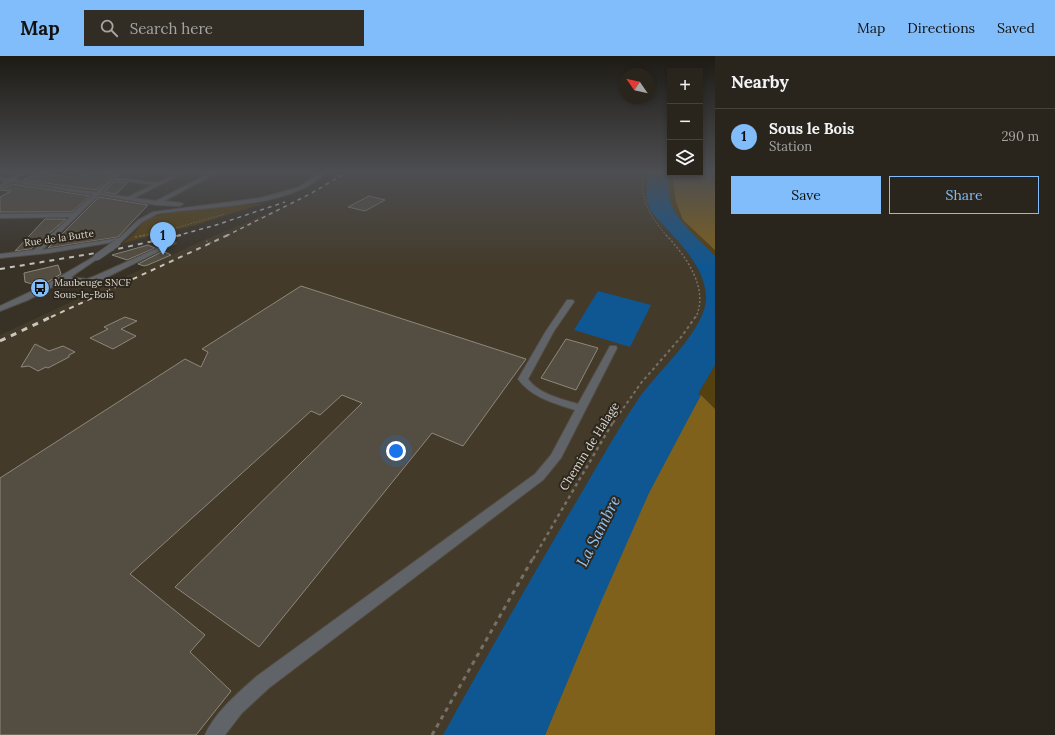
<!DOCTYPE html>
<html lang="en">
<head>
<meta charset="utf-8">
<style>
  body { margin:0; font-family:Lora,serif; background:#312d25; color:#f1f3f6 }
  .controls { position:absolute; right:12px; top:12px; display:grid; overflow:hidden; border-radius:0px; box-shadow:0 2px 6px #0003 }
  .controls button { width:36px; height:36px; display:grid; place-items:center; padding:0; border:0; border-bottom:1px solid #45423b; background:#29251c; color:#f1f3f6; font:20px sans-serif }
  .compass { position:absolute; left:619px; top:12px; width:36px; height:36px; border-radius:50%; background:#29251c; box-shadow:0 2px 6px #0003; rotate:304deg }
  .you { position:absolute; left:396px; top:395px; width:14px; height:14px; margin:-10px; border:3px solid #fff; border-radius:50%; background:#1a73e8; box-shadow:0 0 0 6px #1a73e833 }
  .badge { display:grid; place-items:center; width:26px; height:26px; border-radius:50%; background:#80bdfa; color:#111; font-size:13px; font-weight:700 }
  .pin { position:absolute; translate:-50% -33px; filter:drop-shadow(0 1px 2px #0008) }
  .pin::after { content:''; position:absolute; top:21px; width:14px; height:12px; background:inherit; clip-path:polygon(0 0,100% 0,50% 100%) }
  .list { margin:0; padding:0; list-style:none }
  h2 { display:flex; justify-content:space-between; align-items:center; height:52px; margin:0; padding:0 16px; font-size:17px }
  h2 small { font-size:13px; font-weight:400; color:#a5a5a3 }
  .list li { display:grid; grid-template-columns:26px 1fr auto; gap:12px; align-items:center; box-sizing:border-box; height:56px; padding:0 16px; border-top:1px solid #45423b }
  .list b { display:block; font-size:15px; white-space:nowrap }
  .list p { margin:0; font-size:13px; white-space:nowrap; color:#a5a5a3 }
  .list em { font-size:13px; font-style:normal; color:#a5a5a3 }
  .actions { display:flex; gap:8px; padding:12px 16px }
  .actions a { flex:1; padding:9px 0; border:1px solid #80bdfa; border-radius:0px; text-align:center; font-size:14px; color:#80bdfa }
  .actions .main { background:#80bdfa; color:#111 }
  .icon { flex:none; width:22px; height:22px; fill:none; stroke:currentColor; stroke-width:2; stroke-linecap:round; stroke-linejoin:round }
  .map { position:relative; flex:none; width:715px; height:679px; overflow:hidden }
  header { display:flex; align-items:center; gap:24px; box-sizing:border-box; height:56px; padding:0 20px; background:#80bdfa; color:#111 }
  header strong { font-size:19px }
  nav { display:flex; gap:22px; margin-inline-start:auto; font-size:14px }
  .search { width:280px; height:36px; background:#312d25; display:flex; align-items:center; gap:10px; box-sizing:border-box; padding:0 14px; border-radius:0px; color:#a5a5a3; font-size:15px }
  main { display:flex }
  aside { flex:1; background:#29251c }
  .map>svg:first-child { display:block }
  .built { fill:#433a29 }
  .green { fill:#55400f }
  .forest { fill:#80611b }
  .water { fill:#0f5792 }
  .building { fill:#544e42; stroke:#8e877b }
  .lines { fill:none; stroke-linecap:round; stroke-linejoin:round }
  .minor-casing { stroke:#524c42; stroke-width:2 }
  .path-far4 { stroke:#767168; stroke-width:1; stroke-dasharray:1.5 1.5; stroke-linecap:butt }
  .path-far3 { stroke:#767168; stroke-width:1.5; stroke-dasharray:2 2; stroke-linecap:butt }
  .path-far2 { stroke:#767168; stroke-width:2; stroke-dasharray:3 3; stroke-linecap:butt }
  .path-far1 { stroke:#767168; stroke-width:2.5; stroke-dasharray:3.5 3.5; stroke-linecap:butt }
  .path { stroke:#767168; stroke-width:3; stroke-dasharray:4.5 4.5; stroke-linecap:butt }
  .minor { fill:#606469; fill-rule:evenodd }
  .rail-far2 { stroke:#c9c6be; stroke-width:1.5; stroke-dasharray:4 4; stroke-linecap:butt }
  .rail-far1 { stroke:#c9c6be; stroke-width:2; stroke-dasharray:5 5; stroke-linecap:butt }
  .rail { stroke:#c9c6be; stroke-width:3; stroke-dasharray:6 6; stroke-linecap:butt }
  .minor-bridge-casing { stroke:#524c42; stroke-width:8; stroke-linecap:butt }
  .minor-bridge { stroke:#606469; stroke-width:7 }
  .labels { text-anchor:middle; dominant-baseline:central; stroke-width:4; stroke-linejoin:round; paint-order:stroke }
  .far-street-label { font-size:10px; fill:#dddad3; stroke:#2d271d }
  .far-poi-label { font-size:10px; fill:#dddad3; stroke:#2d271d; text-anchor:start }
  .street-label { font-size:12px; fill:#dddad3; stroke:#2d271d }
  .near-water-label { font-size:16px; font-style:italic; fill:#93c4f6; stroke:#2d271d }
</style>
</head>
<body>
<header>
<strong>Map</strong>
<div class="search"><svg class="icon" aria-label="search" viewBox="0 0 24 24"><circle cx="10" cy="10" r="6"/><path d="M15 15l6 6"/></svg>Search here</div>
<nav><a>Map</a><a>Directions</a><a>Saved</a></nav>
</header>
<main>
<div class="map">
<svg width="715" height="679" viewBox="0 0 715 679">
  <rect width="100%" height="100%" fill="#373126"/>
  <path class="built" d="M342,116H668V124L702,185L715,200V309L698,338L600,548L545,679H0V279L206,183L309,140Z"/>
  <path class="green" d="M668,116H715V200C703,186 675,164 671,147C668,138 668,126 668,116Z
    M265,147L196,169L123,187L134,178L143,166L150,162L167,157Z
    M715,309V354L698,338Z"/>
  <path class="forest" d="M700,116H708L715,129V194L683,164L676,146L672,117Z
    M701,339L715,353V679H545C593,564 637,446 701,339Z"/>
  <path class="water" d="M648,116H668C668,126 668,138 671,147C675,164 703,186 715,200V309L698,338L701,339L649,437L600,548L545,679H443C484,605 526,531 569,458C592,420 612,382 637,345C655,318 706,274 706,242C706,215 684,191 666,172C660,165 651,158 648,149C645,138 647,127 648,116Z
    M598,235L651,249L630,291L574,274Z"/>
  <path class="building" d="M89,116H115L96,134L23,124L40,117L75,122Z
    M114,126H126L127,127L116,138L104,136Z
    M12,128L90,140L72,156H0V141L11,135L0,134Z
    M369,140L385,144L365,155L348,151Z
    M99,141L148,149L118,181L48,192Z
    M45,163H66L31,193L15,195Z
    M148,189L155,192L127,204L112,199Z
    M163,195L171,199L148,209L144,210L138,208Z
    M58,209L61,218L46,227L40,230L25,226L24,217Z
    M301,230L526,303L463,390L432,377L259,591L175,531L362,347L342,339L320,359L311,355L130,518L205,579L190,596L231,635L196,679H0V422L185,303L201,311L208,296L202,293Z
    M125,261L137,265L121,273L136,280L113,293L90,282L108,273L104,271Z
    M566,283L598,292L576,334L541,322Z
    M35,288L49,295L63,290L75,296L69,299V301L48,312L46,311L38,315L29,310L21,311Z"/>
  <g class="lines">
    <defs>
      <path id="minor" d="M19,116H25L15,124L96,136L117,116H122L116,122C128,121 151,128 158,126C168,124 175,116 185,116L134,142L156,145L212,116H218L164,145L182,147L183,148L180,150L156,149L99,139L42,194L119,182L138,164L153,156L260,142L299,131L321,116H326C292,153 205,150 157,158L142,166L119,188H115L114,186L48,197L0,202V198L34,194L70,161L0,162V158L73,157L93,139L11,126L0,133V129L5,125H0V121L9,123ZM113,125H126L153,129L128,141L101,137Z
        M171,186L176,187L101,224L87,227L65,224L28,244L0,255V250L47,228L95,200L100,201L71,221L87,223L95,220Z
        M567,244H573L574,246L554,275L528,323C539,338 561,343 578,348L610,290H616L617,292L561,402L543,424L269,632L242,657L225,679H205C215,656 239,636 257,620L535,418L551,399L575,354C554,347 532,342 518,323L546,275Z"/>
    </defs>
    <use href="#minor" class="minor-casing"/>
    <path class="path-far4" d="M643,116C639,143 650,160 667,180
      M141,180L168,174L225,158"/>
    <path class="path-far3" d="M666,179C686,200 709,232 696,261
      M135,181L146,179
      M206,185L212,187"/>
    <path class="path-far2" d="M613,367L641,327L682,280L696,260"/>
    <path class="path-far1" d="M533,503L613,366"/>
    <path class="path" d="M432,679L533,502"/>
    <use href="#minor" class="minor"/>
    <path class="rail-far2" d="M176,180L216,169L285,146
      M226,180L310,138L347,116"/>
    <path class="rail-far1" d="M0,213L108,195L181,179
      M51,261L228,179"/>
    <path class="rail" d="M0,285L53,260"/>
    <defs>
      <path id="minor-bridge" d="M97,201L117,187"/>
    </defs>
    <use href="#minor-bridge" class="minor-bridge-casing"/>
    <use href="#minor-bridge" class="minor-bridge"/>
  </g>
  <linearGradient id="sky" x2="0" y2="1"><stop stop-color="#1e1b15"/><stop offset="0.55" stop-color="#4d4e52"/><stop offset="1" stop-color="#4d4e52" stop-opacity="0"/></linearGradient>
  <rect width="715" height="211" fill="url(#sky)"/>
  <defs>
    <symbol id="bus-disc" viewBox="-11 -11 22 22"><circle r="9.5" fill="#80bdfa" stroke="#2d271d"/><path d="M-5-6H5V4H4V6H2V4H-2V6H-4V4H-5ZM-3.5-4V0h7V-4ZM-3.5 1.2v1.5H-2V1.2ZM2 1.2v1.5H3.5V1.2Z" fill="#111"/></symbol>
  </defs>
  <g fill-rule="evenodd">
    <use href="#bus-disc" x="29" y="221" width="22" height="22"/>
  </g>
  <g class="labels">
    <g class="far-street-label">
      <text transform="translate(59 182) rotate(-8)">Rue de la Butte</text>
    </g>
    <g class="far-poi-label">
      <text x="54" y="226">Maubeuge SNCF<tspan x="54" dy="12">Sous-le-Bois</tspan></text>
    </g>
    <g class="street-label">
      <text transform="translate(589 390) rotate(-58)">Chemin de Halage</text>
    </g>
    <g class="near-water-label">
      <text transform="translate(598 475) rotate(-63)">La Sambre</text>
    </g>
  </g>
</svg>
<div class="controls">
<button>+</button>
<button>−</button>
<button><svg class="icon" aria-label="layers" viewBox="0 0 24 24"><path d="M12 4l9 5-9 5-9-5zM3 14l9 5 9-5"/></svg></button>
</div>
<svg class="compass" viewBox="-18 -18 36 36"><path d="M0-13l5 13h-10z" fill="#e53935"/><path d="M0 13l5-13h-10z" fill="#a5a5a3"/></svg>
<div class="you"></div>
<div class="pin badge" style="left:163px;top:199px">1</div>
</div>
<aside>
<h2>Nearby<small></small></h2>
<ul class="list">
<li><span class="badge">1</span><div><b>Sous le Bois</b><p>Station</p></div><em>290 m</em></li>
</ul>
<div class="actions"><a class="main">Save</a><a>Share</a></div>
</aside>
</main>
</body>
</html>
